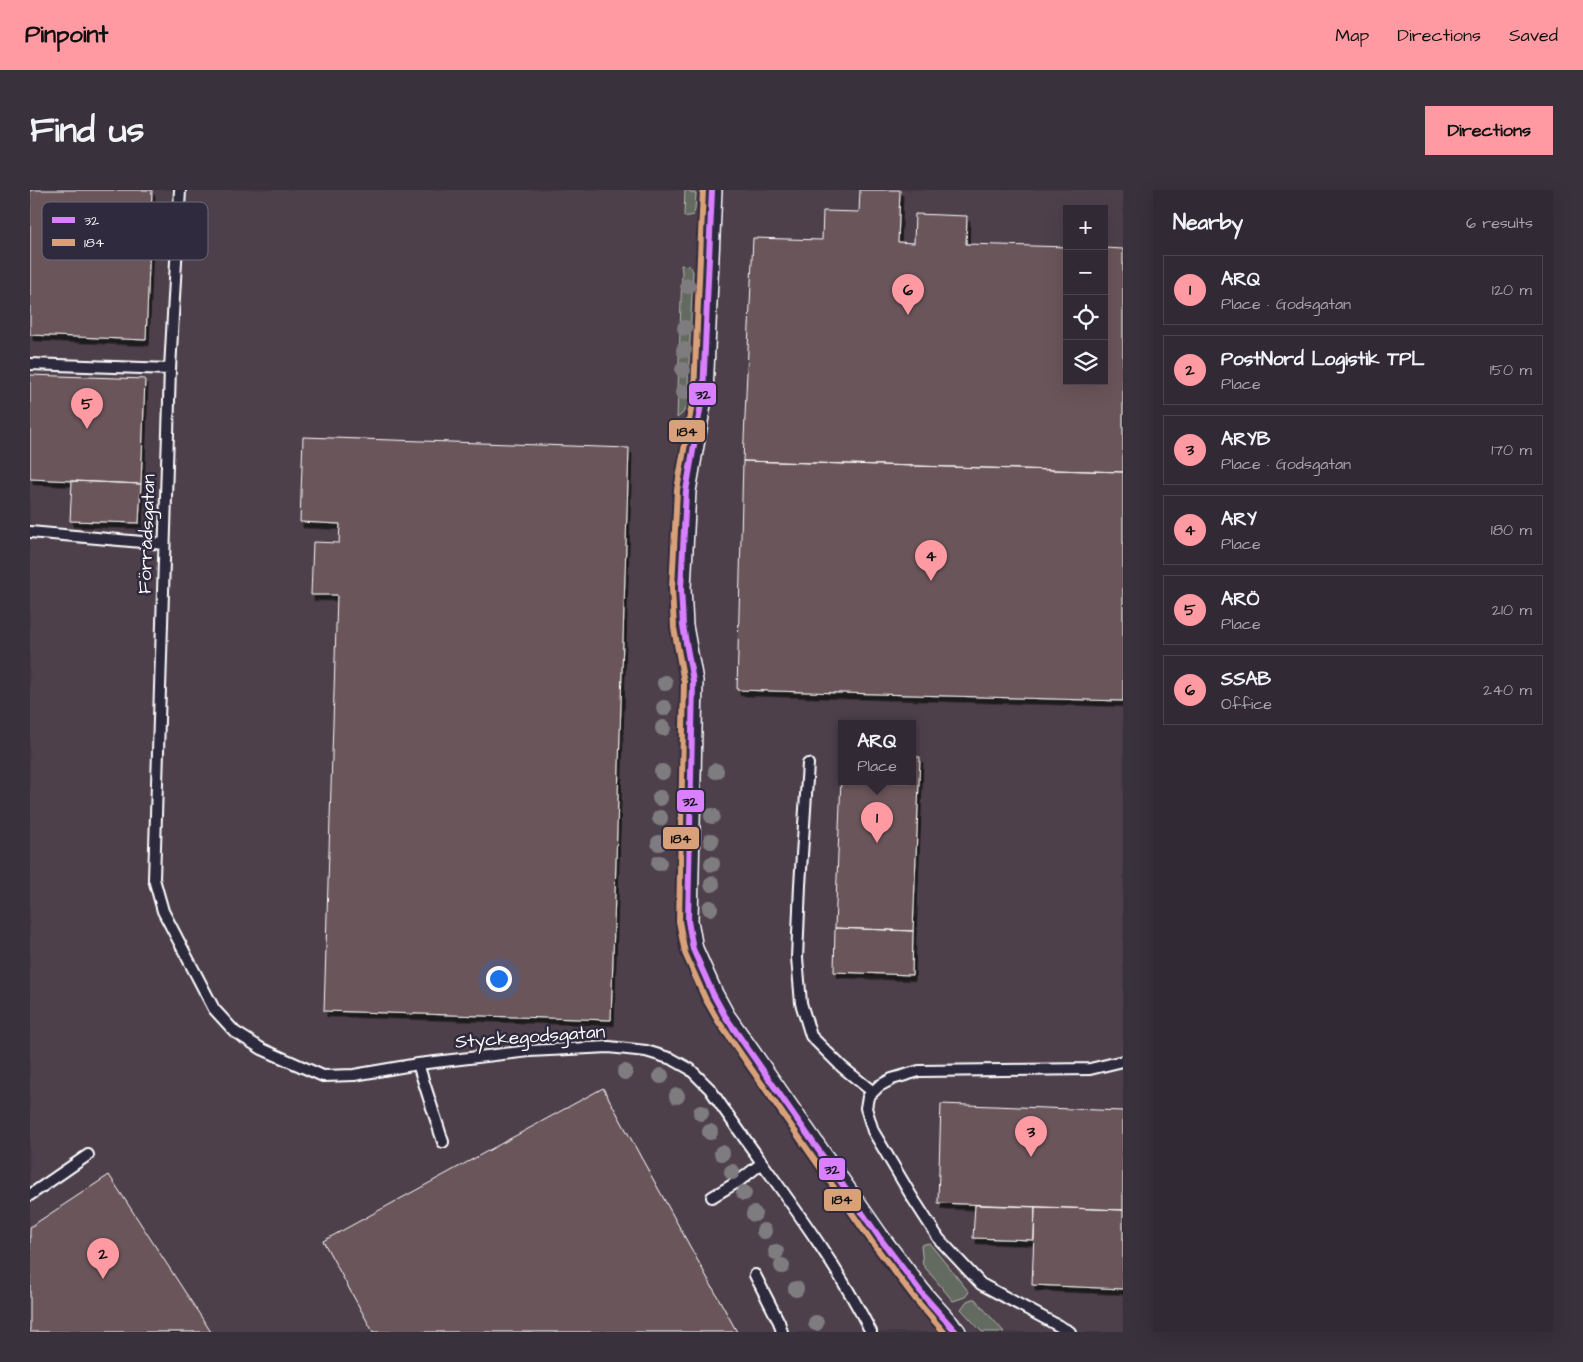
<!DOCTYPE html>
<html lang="en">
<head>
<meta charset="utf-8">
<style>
  body { margin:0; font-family:"Architects Daughter",sans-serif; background:#39313c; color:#f1f3f6 }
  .controls { position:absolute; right:15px; top:15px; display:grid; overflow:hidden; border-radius:0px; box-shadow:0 5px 20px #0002 }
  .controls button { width:45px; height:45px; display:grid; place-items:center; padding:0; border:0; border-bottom:1px solid #4c454f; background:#312934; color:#f1f3f6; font:25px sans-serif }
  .you { position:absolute; left:468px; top:788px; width:18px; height:18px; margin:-12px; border:4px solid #fff; border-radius:50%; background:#1a73e8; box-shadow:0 0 0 8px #1a73e833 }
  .badge { display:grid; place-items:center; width:32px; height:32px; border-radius:50%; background:#ff9aa2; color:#111; font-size:16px; font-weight:700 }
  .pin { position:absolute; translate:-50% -41px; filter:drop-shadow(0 1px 2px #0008) }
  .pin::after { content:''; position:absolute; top:26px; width:18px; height:15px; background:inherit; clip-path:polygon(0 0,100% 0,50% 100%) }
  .popup { position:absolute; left:808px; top:530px; width:78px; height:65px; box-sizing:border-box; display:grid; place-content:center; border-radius:0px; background:#312934; filter:drop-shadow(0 1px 4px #0005); font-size:16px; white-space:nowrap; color:#a8a6ac }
  .popup b { font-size:19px; color:#f1f3f6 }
  .popup::after { content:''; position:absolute; left:50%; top:100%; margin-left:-10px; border:10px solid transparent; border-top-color:#312934 }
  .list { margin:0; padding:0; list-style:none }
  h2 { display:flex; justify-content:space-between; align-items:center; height:65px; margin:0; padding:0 20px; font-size:21px }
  h2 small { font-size:16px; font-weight:400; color:#a8a6ac }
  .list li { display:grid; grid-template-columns:32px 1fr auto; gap:15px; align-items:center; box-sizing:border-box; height:70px; margin:0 10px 10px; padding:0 10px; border:1px solid #4c454f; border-radius:0px }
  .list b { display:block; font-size:19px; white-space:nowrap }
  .list p { margin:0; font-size:16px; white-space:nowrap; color:#a8a6ac }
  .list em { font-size:16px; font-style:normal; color:#a8a6ac }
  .icon { flex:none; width:28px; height:28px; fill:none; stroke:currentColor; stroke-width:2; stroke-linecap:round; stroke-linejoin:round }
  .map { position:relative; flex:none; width:1093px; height:1142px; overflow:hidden; border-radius:0px }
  header { display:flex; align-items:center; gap:30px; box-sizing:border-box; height:70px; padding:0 25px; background:#ff9aa2; color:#111 }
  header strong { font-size:24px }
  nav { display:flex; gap:28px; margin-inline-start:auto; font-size:18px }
  .intro { display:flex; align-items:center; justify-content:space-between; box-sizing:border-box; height:120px; padding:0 30px }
  h1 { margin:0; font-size:35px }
  .button { padding:12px 22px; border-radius:0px; background:#ff9aa2; color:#111; font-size:18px; font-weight:700 }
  main { display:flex; gap:30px; padding:0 30px }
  aside { flex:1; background:#312934; border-radius:0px; box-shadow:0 5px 20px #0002 }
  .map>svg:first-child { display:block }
  .built { fill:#4e404c; fill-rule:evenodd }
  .green { fill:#646b5f; stroke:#b2b5af }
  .building { fill:#6b555a; stroke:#fff; filter:url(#shadow) }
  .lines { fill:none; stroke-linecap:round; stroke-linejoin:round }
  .lane-casing { stroke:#fff; stroke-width:14 }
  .street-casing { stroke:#fff; stroke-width:22 }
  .lane { stroke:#2f2a3d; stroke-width:10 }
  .street { stroke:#2f2a3d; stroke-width:19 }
  .bus-1-casing { stroke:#2f2a3d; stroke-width:10 }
  .bus-2-casing { stroke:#2f2a3d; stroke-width:10 }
  .bus-1 { stroke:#d880ff; stroke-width:6 }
  .bus-2 { stroke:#d9a179; stroke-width:6 }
  .tree { fill:#7f7c80 }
  .labels { text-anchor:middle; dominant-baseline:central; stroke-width:5; stroke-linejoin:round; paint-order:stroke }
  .street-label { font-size:19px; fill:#fff; stroke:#2f2a3d }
  .key { fill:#2f2a3d; stroke:#6d6a77; stroke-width:1 }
  .key-label { font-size:14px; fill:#fff }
  .line-badge { stroke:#2f2a3d; stroke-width:2 }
  .pale-badge-label { font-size:14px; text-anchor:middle; font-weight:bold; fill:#111 }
</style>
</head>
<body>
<header>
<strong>Pinpoint</strong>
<nav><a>Map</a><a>Directions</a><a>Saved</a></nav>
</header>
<div class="intro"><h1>Find us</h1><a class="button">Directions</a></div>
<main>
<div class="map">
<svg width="1093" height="1142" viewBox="0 0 1093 1142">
  <defs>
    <filter id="shadow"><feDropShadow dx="3" dy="5.5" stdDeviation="0" flood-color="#0009"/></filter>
  </defs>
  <rect width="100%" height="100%" fill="#413746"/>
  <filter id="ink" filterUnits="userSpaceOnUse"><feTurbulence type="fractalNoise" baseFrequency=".02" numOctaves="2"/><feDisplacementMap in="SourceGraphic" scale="10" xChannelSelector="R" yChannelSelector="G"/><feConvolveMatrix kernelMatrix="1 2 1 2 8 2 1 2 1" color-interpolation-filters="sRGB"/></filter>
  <g filter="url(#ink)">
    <path class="built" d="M0,0H1093V1142H0ZM1037,19H1074V191H1037ZM812,534H882V592H812Z"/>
    <path class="green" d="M655,0H660V2L666,3L665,20L663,25L654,27Z
      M651,75L659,76L663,81L657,216L652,224L647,228L652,82Z
      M899,1053L939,1102L935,1107L923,1111L893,1075L891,1055Z
      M942,1109H945L974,1142H952L931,1119L937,1111Z"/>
    <path class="building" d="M0,0H122L116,150L0,145Z
      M830,0H870L868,52L884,53L885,24L937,26L936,54L1037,57V191H1074V58L1093,59V282L713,271L723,48L792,50L793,21L829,22Z
      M0,185L115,189L111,294L0,289Z
      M273,247L599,258L581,830L294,821L307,405H281L283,352L309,353L310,334L270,332Z
      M713,271L1093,282V511L707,500Z
      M42,291L111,294L109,333L40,331Z
      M812,564V592H882V567H890L883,741L805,738Z
      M805,738L883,741L882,785L804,782Z
      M573,898L707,1142H343L293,1051Z
      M911,914L1093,921V1020L908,1013Z
      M79,985L181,1142H0V1037Z
      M945,1015L1005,1017L1004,1050L943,1048Z
      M1005,1017L1093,1020V1099L1002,1095Z"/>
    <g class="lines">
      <defs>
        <path id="lane" d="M150,0L140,179L124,689L133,721L184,819L205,842L232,859L293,886L324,885L388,874L499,861L579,857L616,861L642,869L660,879L680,899C734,979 797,1055 841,1142
          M0,174L140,179
          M0,342L134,354
          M778,574L770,695L767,768L771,813L781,846L812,877L843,902
          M388,874L413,952
          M0,1005L58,965
          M682,1007L709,991L732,973
          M725,1085L749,1132L752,1142
          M1040,1142L951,1094L909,1049L882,1007L843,941L836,918L838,907L849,896L862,889L889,881L1060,879L1093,871"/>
        <path id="street" d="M682,0L673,203L656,301L651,398L653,436L663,491L658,731L663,759L683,804L695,826L849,1047L894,1106L926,1142"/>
      </defs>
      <use href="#lane" class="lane-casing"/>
      <use href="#street" class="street-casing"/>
      <use href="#lane" class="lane"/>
      <use href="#street" class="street"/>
      <defs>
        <path id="bus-1" d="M682,0L673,203L656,301L651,398L653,436L663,491L658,731L663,759L683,804L695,826L849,1047L894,1106L926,1142"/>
        <path id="bus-2" d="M673,0L664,202L647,300L642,398L644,438L654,492L649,731L655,763L675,808L688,831L842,1052L887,1111L914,1142"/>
      </defs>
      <use href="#bus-1" class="bus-1-casing"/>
      <use href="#bus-2" class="bus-2-casing"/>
      <use href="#bus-1" class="bus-1"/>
      <use href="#bus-2" class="bus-2"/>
    </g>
    <g class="tree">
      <circle cx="658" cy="96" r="8"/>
      <circle cx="655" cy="138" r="8"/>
      <circle cx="654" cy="160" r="8"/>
      <circle cx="653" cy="180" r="8"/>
      <circle cx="653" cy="202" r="8"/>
      <circle cx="635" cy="493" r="8"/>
      <circle cx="634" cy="518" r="8"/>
      <circle cx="633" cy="538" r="8"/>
      <circle cx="686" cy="581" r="8"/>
      <circle cx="632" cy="582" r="8"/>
      <circle cx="630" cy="608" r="8"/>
      <circle cx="682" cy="626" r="8"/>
      <circle cx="630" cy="628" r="8"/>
      <circle cx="681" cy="651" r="8"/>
      <circle cx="629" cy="653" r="8"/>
      <circle cx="629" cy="673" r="8"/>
      <circle cx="682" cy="674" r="8"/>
      <circle cx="682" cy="694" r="8"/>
      <circle cx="680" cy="718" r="8"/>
      <circle cx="595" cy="882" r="8"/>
      <circle cx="631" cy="886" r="8"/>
      <circle cx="647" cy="906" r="8"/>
      <circle cx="671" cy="923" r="8"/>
      <circle cx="680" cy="942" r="8"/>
      <circle cx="692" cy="963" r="8"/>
      <circle cx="702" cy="982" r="8"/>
      <circle cx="714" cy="1003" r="8"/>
      <circle cx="724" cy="1024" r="8"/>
      <circle cx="734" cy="1041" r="8"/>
      <circle cx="746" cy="1062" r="8"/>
      <circle cx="752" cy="1076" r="8"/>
      <circle cx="766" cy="1099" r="8"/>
      <circle cx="786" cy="1133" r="8"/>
    </g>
  </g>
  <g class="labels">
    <g class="street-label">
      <text transform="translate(117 344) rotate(-88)">Förrådsgatan</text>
      <text transform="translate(500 847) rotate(-4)">Styckegodsgatan</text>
    </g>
  </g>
  <rect x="12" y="12" width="166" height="58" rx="8" class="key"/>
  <rect x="22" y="27" width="23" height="6" fill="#d880ff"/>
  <rect x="22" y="49" width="23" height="7" fill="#d9a179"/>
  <g class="key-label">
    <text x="54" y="35">32</text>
    <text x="54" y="57">184</text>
  </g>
  <g class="line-badge">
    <rect x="658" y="192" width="29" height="24" rx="5" fill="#d880ff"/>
    <rect x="638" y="229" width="38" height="24" rx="5" fill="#d9a179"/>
    <rect x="646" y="599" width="29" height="24" rx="5" fill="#d880ff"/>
    <rect x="632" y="636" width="38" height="24" rx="5" fill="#d9a179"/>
    <rect x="788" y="967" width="28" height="24" rx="5" fill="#d880ff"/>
    <rect x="793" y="998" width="39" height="24" rx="5" fill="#d9a179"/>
  </g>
  <g class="pale-badge-label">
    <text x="673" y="209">32</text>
    <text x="657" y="246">184</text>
    <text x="660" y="616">32</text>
    <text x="651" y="653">184</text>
    <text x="802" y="984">32</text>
    <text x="812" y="1014">184</text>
  </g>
</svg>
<div class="controls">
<button>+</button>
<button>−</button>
<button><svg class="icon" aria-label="locate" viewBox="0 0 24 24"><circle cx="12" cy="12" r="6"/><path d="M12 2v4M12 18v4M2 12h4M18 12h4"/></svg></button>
<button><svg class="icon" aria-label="layers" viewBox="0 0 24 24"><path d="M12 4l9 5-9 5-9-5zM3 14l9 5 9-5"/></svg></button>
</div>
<div class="you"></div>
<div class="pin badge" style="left:847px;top:653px">1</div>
<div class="popup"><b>ARQ</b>Place</div>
<div class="pin badge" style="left:73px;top:1089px">2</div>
<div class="pin badge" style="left:1001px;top:967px">3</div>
<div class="pin badge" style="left:901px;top:391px">4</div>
<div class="pin badge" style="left:57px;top:239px">5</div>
<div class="pin badge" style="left:878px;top:125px">6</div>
</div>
<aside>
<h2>Nearby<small>6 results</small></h2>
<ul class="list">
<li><span class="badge">1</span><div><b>ARQ</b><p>Place · Godsgatan</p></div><em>120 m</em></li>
<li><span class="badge">2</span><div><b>PostNord Logistik TPL</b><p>Place</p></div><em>150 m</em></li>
<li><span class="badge">3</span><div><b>ARYB</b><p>Place · Godsgatan</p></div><em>170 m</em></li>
<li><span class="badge">4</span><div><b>ARY</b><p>Place</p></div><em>180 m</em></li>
<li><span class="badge">5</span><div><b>ARÖ</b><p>Place</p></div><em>210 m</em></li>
<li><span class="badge">6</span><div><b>SSAB</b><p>Office</p></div><em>240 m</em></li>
</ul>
</aside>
</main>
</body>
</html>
